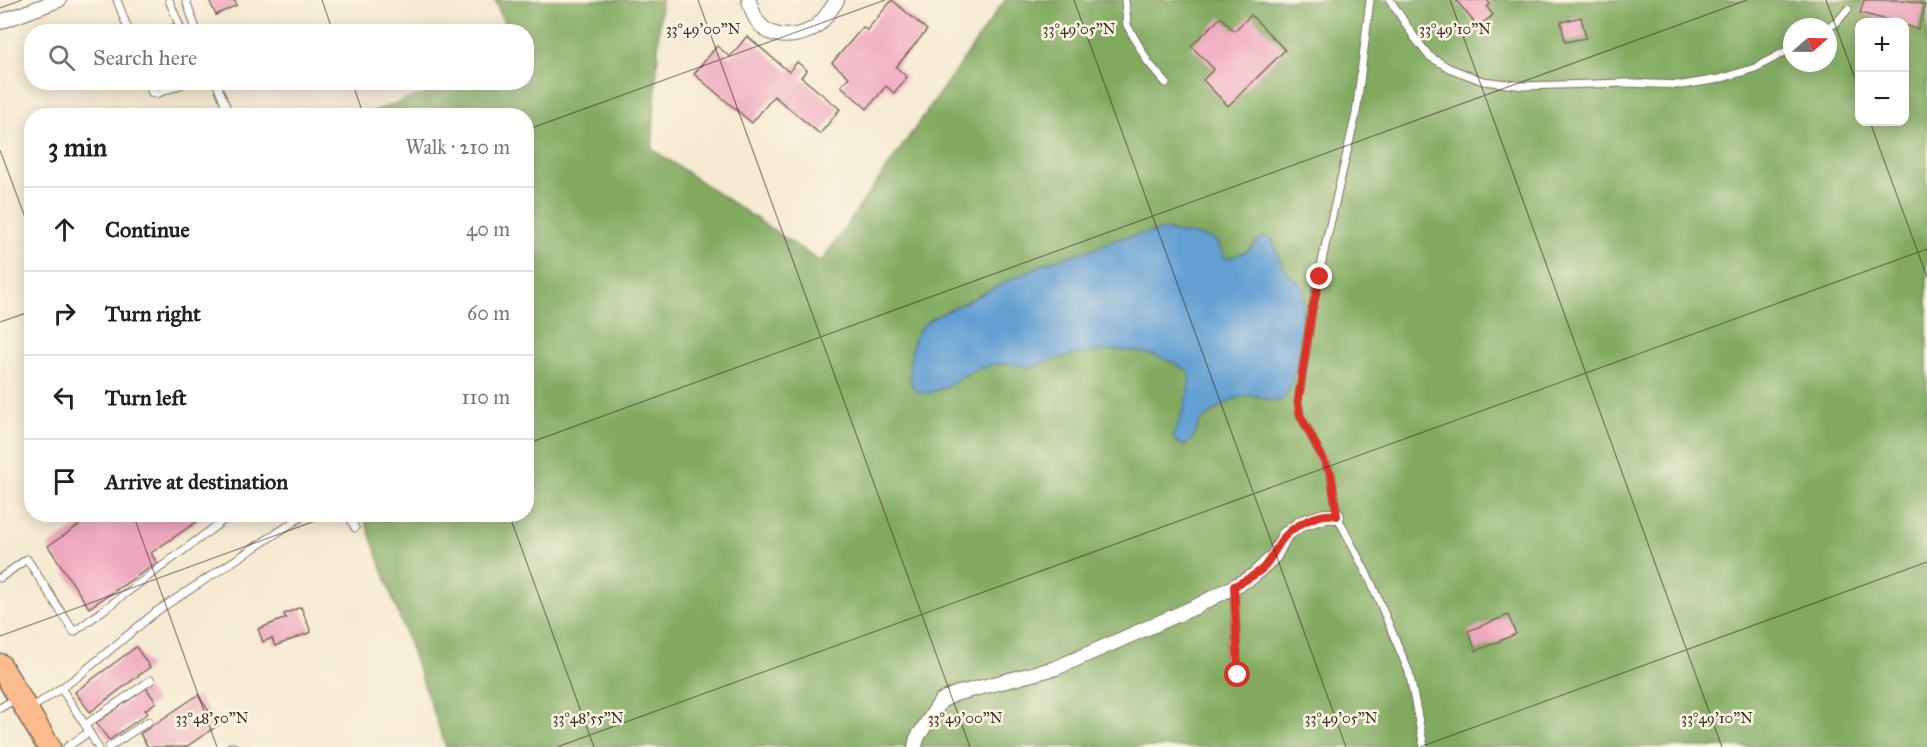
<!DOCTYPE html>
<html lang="en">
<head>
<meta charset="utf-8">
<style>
  body { margin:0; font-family:"IM FELL Great Primer",serif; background:#f6f6f6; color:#202124 }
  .controls { position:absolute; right:18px; top:18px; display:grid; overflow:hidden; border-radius:12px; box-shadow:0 3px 15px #0003 }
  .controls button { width:54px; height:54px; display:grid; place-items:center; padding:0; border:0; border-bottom:2px solid #e0e0e0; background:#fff; color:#202124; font:30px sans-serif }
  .compass { position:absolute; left:1783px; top:18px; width:54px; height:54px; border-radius:50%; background:#fff; box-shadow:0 3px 15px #0003; rotate:70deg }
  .stop { position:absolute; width:18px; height:18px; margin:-14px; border:4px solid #d93025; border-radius:50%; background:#fff }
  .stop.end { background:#d93025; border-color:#fff; box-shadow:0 2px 6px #0008 }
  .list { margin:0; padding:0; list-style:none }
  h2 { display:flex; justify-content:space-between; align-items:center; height:78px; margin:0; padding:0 24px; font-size:26px }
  h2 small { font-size:20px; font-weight:400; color:#757577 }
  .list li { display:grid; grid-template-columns:39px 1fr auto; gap:18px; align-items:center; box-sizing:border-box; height:84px; padding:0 24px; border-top:2px solid #e0e0e0 }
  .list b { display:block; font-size:22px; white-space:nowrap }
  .list em { font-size:20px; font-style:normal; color:#757577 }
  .icon { flex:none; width:33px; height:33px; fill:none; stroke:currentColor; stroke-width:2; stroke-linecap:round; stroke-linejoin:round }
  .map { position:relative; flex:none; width:1927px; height:747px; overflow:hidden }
  .search { position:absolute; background:#fff; box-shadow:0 3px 15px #0003; left:24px; top:24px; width:510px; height:66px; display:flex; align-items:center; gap:15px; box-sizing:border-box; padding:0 21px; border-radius:24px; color:#757577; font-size:22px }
  .panel { position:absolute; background:#fff; box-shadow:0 3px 15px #0003; left:24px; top:108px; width:510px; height:414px; border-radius:24px }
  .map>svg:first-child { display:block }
  .forest { fill:#81aa61; stroke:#5e6a40; stroke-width:1.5; fill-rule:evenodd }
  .water { fill:#629fd3; stroke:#4e6478; stroke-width:1.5 }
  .building { fill:#efa7bf }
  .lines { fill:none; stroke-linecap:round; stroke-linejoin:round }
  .service-casing { stroke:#7c6d5d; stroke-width:9 }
  .minor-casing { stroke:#7c6d5d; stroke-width:16 }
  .primary-casing { stroke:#7c6d5d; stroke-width:25 }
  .service { stroke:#fff; stroke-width:7 }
  .minor { stroke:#fff; stroke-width:14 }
  .primary { stroke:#fbbb8c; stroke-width:22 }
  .route { stroke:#d93025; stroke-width:8 }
  .ticks { fill:none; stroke:#3b2a1e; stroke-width:1.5; stroke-opacity:0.45 }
  .ticks-label { font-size:15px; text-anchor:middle; fill:#3b2a1e; stroke:#fcf5e5; stroke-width:5; stroke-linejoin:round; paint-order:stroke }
</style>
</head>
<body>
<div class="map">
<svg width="1927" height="747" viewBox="0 0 1927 747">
  <rect width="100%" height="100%" fill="#fcf5e5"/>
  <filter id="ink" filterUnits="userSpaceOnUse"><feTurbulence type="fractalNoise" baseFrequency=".0167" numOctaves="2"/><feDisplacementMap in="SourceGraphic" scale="12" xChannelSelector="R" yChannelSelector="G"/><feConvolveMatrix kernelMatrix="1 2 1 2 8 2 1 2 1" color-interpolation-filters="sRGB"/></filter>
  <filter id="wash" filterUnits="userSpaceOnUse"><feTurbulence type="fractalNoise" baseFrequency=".008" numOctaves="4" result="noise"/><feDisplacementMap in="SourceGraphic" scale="24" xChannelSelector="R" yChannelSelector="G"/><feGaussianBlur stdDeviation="1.35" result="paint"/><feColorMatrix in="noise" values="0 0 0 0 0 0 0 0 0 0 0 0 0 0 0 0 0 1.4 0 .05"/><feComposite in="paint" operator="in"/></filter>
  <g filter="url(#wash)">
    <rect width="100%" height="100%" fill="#f5ead2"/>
    <path class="forest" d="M495,0H661L652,149L821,262L1005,0H1927V747H446L363,515L526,514V116H359L457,83L526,82V32L507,31ZM1860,22H1904V122H1860ZM1792,27H1828V63H1792Z"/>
    <path class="water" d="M1164,230C1172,232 1210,237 1213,239C1221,244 1220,254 1227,259L1248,251L1261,238L1266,236L1273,240C1277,252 1280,266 1289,275C1294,281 1300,281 1304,287C1302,307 1300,397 1278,401C1269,403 1261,395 1251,395C1231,396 1214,412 1198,423C1196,432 1194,440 1185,445L1177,443L1173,436C1181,417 1190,395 1190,373C1144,338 1079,350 1029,368C1013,361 992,364 975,370C966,373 960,379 951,384C910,406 906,385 912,348C914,335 920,327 931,319L1045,263L1092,249L1121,238Z"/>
    <g id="blocks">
      <path class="building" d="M209,0H234L237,5L216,15Z
        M892,0L927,30L896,67L907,77L894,93L886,86L867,109L841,86L849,77L832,63L863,27L867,30Z
        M1456,0H1487L1490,4L1487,7L1493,15L1478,27Z
        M1864,0H1906L1925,5L1918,29L1904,25V22H1895L1860,13Z
        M1251,15L1285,50L1228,106L1203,80L1214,69L1191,46L1221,17L1234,31Z
        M1581,17L1586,38L1565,42L1561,22Z
        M175,24L178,32H154V31Z
        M747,36L789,72L797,62L807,70L801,77L840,109L820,134L774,96L752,123L694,74L717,46L730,57Z
        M247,82H263V83L249,88Z
        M96,514H208L151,553L157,563L89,608L48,546Z
        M301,607L311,632L275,646L272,638L263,642L258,629L286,618L284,614Z
        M1508,615L1516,634L1476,651L1468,631Z
        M136,647L150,667L90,712L75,692Z
        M146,688L156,702L145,710L148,713L109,740L96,723Z
        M198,695L218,725L186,747H148L140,734Z"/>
    </g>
  </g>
  <g filter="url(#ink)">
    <use href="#blocks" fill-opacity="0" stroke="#7c6d5d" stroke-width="1.5"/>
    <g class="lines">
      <defs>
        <path id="service" d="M117,0L129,32
          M169,0L182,32
          M186,0L197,32
          M1125,0L1127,25L1148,62L1166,83
          M1370,0L1356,114L1326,242L1312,310L1298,402L1300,415L1331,474L1337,516L1371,582L1409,672L1424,747
          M1390,0L1415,38L1429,56L1449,68L1483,81L1524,86L1626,83L1683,85L1719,79L1755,68L1792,48
          M1828,27L1836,23L1848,9
          M148,82L152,93L156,94L188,82
          M216,82L230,116
          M348,514L355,528
          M0,578L27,559L74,632L232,514
          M1234,586L1237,675
          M61,688L85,725
          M0,708L17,698
          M30,709L76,678L157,611L306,514
          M67,747L89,732
          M98,747L85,725L151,680
          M109,747L149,721
          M230,747H234"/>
        <path id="minor" d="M749,0C751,7 753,16 758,22C772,42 804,38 820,23C827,16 832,8 837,0
          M0,22L59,0
          M915,747L917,738L941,701L955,694L1056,668L1195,607L1252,577L1274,556L1285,535L1302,523L1324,516H1337"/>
        <path id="primary" d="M0,665L49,747"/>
      </defs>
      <use href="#service" class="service-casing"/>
      <use href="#minor" class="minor-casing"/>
      <use href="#primary" class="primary-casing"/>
      <use href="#service" class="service"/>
      <use href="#minor" class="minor"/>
      <use href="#primary" class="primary"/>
    </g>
  </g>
  <g class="lines" filter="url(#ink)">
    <path class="route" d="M1238,675L1234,586C1244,581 1253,577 1262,569C1273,558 1277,544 1286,535C1297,524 1322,511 1337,516L1331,474L1300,415L1298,402L1312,310L1320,277"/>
  </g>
  <path class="ticks" d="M322,0L333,32M698,0L970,747M1074,0L1346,747M1450,0L1722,747M1826,0L1860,92M0,8L22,0M352,82L364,116M1870,122L1927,277M526,130L885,0M0,150L32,236M0,322L32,311M526,444L1747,0M133,514L217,747M509,514L594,747M0,636L334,514M557,747L1927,249M1420,747L1927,562"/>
  <g class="ticks-label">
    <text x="1455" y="34">33°49'10"N</text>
    <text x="703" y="34">33°49'00"N</text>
    <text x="1079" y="34">33°49'05"N</text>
    <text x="212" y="723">33°48'50"N</text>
    <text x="588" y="723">33°48'55"N</text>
    <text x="965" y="723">33°49'00"N</text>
    <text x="1341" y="723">33°49'05"N</text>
    <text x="1717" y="723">33°49'10"N</text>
  </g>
</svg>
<div class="controls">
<button>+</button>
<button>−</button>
</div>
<svg class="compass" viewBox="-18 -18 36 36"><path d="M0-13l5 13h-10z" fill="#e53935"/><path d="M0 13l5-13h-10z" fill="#757577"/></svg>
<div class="stop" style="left:1238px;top:675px"></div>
<div class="stop end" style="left:1320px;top:277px"></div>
<div class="search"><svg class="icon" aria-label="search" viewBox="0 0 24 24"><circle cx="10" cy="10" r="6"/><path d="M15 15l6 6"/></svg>Search here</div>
<section class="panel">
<h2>3 min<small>Walk · 210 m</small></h2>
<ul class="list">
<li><svg class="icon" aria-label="ahead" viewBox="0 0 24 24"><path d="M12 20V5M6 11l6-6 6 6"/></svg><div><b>Continue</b></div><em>40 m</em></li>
<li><svg class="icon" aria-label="right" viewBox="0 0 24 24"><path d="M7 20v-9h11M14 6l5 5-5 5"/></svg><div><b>Turn right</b></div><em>60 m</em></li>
<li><svg class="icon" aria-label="left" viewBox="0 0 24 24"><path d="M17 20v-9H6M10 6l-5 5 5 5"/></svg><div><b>Turn left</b></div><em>110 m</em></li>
<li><svg class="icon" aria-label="arrive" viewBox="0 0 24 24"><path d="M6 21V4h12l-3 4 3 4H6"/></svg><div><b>Arrive at destination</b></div></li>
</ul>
</section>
</div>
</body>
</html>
